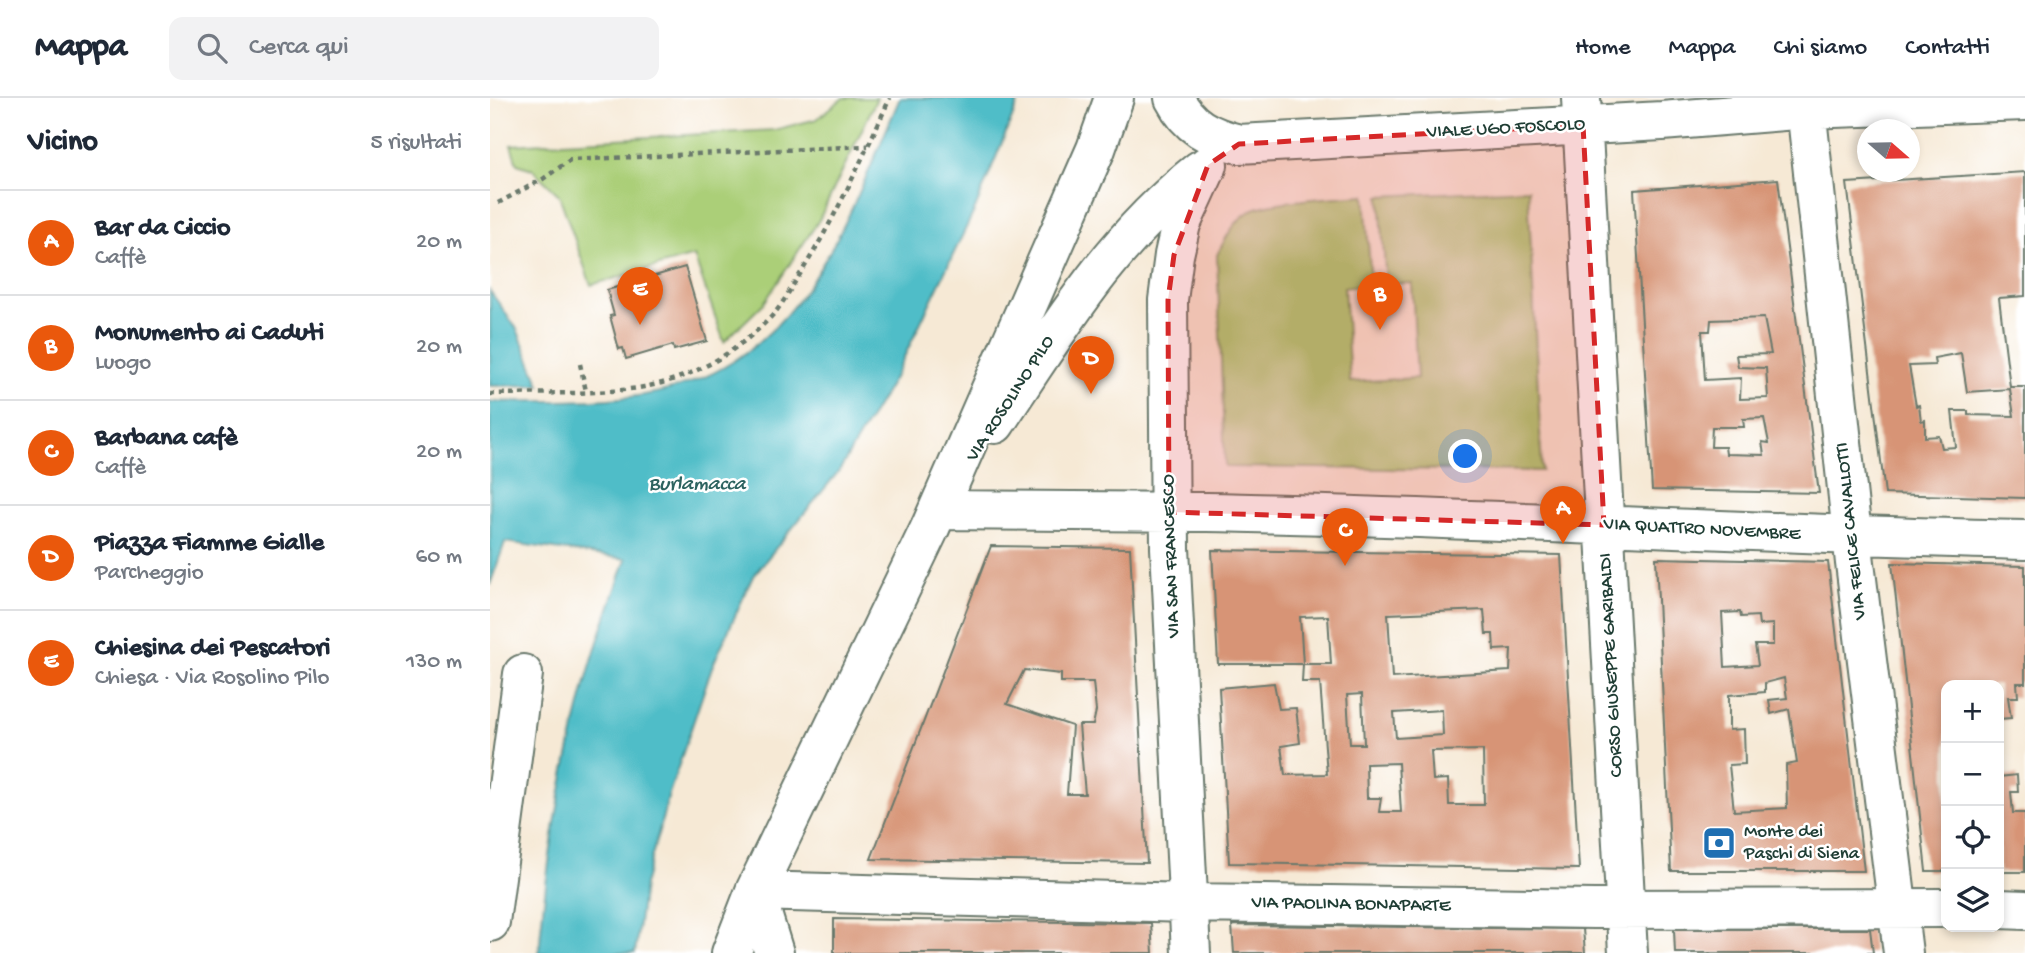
<!DOCTYPE html>
<html lang="it">
<head>
<meta charset="utf-8">
<style>
  body { margin:0; font-family:"Gochi Hand",sans-serif; background:#f2f2f3; color:#1f2937 }
  .controls { position:absolute; right:21px; bottom:21px; display:grid; overflow:hidden; border-radius:14px; box-shadow:0 4px 10px #0003 }
  .controls button { width:63px; height:63px; display:grid; place-items:center; padding:0; border:0; border-bottom:2px solid #e0e1e3; background:#fff; color:#1f2937; font:35px sans-serif }
  .compass { position:absolute; left:1367px; top:21px; width:63px; height:63px; border-radius:50%; background:#fff; box-shadow:0 4px 10px #0003; rotate:110deg }
  .you { position:absolute; left:976px; top:359px; width:24px; height:24px; margin:-18px; border:5px solid #fff; border-radius:50%; background:#1a73e8; box-shadow:0 0 0 10px #1a73e833 }
  .badge { display:grid; place-items:center; width:46px; height:46px; border-radius:50%; background:#ea580c; color:#fff; font-size:23px; font-weight:700 }
  .pin { position:absolute; translate:-50% -58px; filter:drop-shadow(0 2px 4px #0008) }
  .pin::after { content:''; position:absolute; top:37px; width:24px; height:21px; background:inherit; clip-path:polygon(0 0,100% 0,50% 100%) }
  .list { margin:0; padding:0; list-style:none }
  h2 { display:flex; justify-content:space-between; align-items:center; height:91px; margin:0; padding:0 28px; font-size:30px }
  h2 small { font-size:23px; font-weight:400; color:#747a83 }
  .list li { display:grid; grid-template-columns:46px 1fr auto; gap:21px; align-items:center; box-sizing:border-box; height:105px; padding:0 28px; border-top:2px solid #e0e1e3 }
  .list b { display:block; font-size:26px; white-space:nowrap }
  .list p { margin:0; font-size:23px; white-space:nowrap; color:#747a83 }
  .list em { font-size:23px; font-style:normal; color:#747a83 }
  .icon { flex:none; width:38px; height:38px; fill:none; stroke:currentColor; stroke-width:2; stroke-linecap:round; stroke-linejoin:round }
  .map { position:relative; flex:none; width:1535px; height:855px; overflow:hidden }
  header { display:flex; align-items:center; gap:42px; box-sizing:border-box; height:98px; padding:0 35px; background:#fff; border-bottom:2px solid #e0e1e3 }
  header strong { font-size:33px }
  nav { display:flex; gap:38px; margin-inline-start:auto; font-size:24px }
  .search { width:490px; height:63px; background:#f2f2f3; display:flex; align-items:center; gap:18px; box-sizing:border-box; padding:0 24px; border-radius:14px; color:#747a83; font-size:26px }
  main { display:flex }
  aside { flex:1; background:#fff }
  .map>svg:first-child { display:block }
  .green { fill:#abcf78; stroke:#658656; stroke-width:2 }
  .water { fill:#4fbdc8; stroke:#377d7e; stroke-width:2 }
  .building { fill:#d79476; fill-rule:evenodd }
  .lines { fill:none; stroke-linecap:round; stroke-linejoin:round }
  .minor-casing { stroke:#6a796c; stroke-width:42 }
  .path { stroke:#6a796c; stroke-width:4.5; stroke-dasharray:5 5; stroke-linecap:butt }
  .minor { stroke:#fff; stroke-width:38 }
  .marked { fill:#d62828; fill-opacity:0.2; stroke:#d62828; stroke-width:5; stroke-dasharray:14 9; stroke-linejoin:round }
  .labels { text-anchor:middle; dominant-baseline:central; stroke-width:5; stroke-linejoin:round; paint-order:stroke }
  .street-label { font-size:19px; fill:#1f3d34; stroke:#fff }
  .poi-label { font-size:19px; fill:#1f3d34; stroke:#fff; text-anchor:start }
  .water-label { font-size:21px; font-style:italic; fill:#2d6360; stroke:#fff }
</style>
</head>
<body>
<header>
<strong>Mappa</strong>
<div class="search"><svg class="icon" aria-label="search" viewBox="0 0 24 24"><circle cx="10" cy="10" r="6"/><path d="M15 15l6 6"/></svg>Cerca qui</div>
<nav><a>Home</a><a>Mappa</a><a>Chi siamo</a><a>Contatti</a></nav>
</header>
<main>
<aside>
<h2>Vicino<small>5 risultati</small></h2>
<ul class="list">
<li><span class="badge">A</span><div><b>Bar da Ciccio</b><p>Caffè</p></div><em>20 m</em></li>
<li><span class="badge">B</span><div><b>Monumento ai Caduti</b><p>Luogo</p></div><em>20 m</em></li>
<li><span class="badge">C</span><div><b>Barbana cafè</b><p>Caffè</p></div><em>20 m</em></li>
<li><span class="badge">D</span><div><b>Piazza Fiamme Gialle</b><p>Parcheggio</p></div><em>60 m</em></li>
<li><span class="badge">E</span><div><b>Chiesina dei Pescatori</b><p>Chiesa · Via Rosolino Pilo</p></div><em>130 m</em></li>
</ul>
</aside>
<div class="map">
<svg width="1535" height="855" viewBox="0 0 1535 855">
  <rect width="100%" height="100%" fill="#fff"/>
  <filter id="ink" filterUnits="userSpaceOnUse"><feTurbulence type="fractalNoise" baseFrequency=".0143" numOctaves="2"/><feDisplacementMap in="SourceGraphic" scale="14" xChannelSelector="R" yChannelSelector="G"/><feConvolveMatrix kernelMatrix="1 2 1 2 8 2 1 2 1" color-interpolation-filters="sRGB"/></filter>
  <filter id="wash" filterUnits="userSpaceOnUse"><feTurbulence type="fractalNoise" baseFrequency=".00686" numOctaves="4" result="noise"/><feDisplacementMap in="SourceGraphic" scale="28" xChannelSelector="R" yChannelSelector="G"/><feGaussianBlur stdDeviation="1.57" result="paint"/><feColorMatrix in="noise" values="0 0 0 0 0 0 0 0 0 0 0 0 0 0 0 0 0 1.4 0 .05"/><feComposite in="paint" operator="in"/></filter>
  <g filter="url(#wash)">
    <rect width="100%" height="100%" fill="#f6e9d5"/>
    <path class="green" d="M353,0H387L329,122L274,205L234,244L204,158L101,187L69,97L42,71L27,66L21,47L284,32L327,21Z
      M1038,91L1052,373L735,369L727,157C735,141 744,123 760,113C777,102 852,99 875,97L881,187L854,189L860,284L927,280L922,185L896,186L890,98Z"/>
    <path class="water" d="M410,0H530L485,111L405,278L349,373L263,478L222,569L179,696L154,787L145,855H49C56,765 72,674 95,587C106,544 122,503 136,461L15,444L0,487V304C51,302 104,305 154,297C309,272 355,126 410,0Z
      M0,193L27,231L50,287L0,288Z"/>
    <g id="blocks">
      <path class="building" d="M1535,74V198L1509,200L1520,289H1535V400L1395,396L1357,85ZM1471,255L1477,294L1520,291L1524,318L1478,317V313H1462L1466,349L1452,350L1449,338L1435,339V322L1431,323L1429,307L1426,308L1419,268L1445,267L1444,260Z
        M1288,81L1329,395L1162,392L1144,92ZM1274,220L1281,256L1246,257L1248,269L1276,270L1278,300L1250,301L1251,280L1215,282L1212,233H1220L1221,222ZM1274,320L1279,345L1272,344L1274,357L1236,356L1235,349H1221L1222,329H1254L1253,321Z
        M195,169L217,243L184,252L183,247L136,261L133,250L129,251L120,218L124,217L117,192Z
        M501,448L640,450L657,765L381,761ZM534,572L571,576V584H603L606,613L603,627H589L595,696H577L582,628L517,606Z
        M722,452L1071,457L1089,771L739,765L729,590L784,585L789,611L806,610L810,645L791,648L795,677L837,676L830,584H812L813,566H728ZM994,512L996,536H1003L1004,552L1021,551L1020,573L902,580L898,516ZM838,518L841,566H813L810,519ZM872,596L874,646H860L857,597ZM952,612L953,637L906,640L904,615ZM993,652L994,707H959L958,681L943,682L941,653ZM908,665L911,714H889L891,700H877L876,666Z
        M1166,460L1338,464L1374,773H1181ZM1250,514L1251,519L1268,518L1269,527L1283,526V547H1265L1268,567L1235,569L1232,515ZM1294,580L1297,600L1279,602L1281,616L1299,611L1307,665L1296,667L1297,710L1244,713L1239,667L1255,666L1254,631L1239,632V597L1275,594V585Z
        M1402,465L1535,468V585H1527L1528,599H1518L1521,620L1509,621V587H1456V773H1436Z
        M1527,677L1528,694H1521L1523,715H1535V774H1509V679Z
        M344,821L661,825L663,855H344Z
        M742,827L1093,831L1095,855H744Z
        M1184,831H1380L1383,855H1185Z"/>
    </g>
  </g>
  <g filter="url(#ink)">
    <use href="#blocks" fill-opacity="0" stroke="#6a796c" stroke-width="2"/>
    <g class="lines">
      <defs>
        <path id="minor" d="M684,0C699,29 718,38 749,46L1172,23L1317,11L1535,3
          M1091,0L1138,855
          M1315,0L1365,465L1413,855
          M505,326C568,232 620,143 710,72
          M448,412C537,413 627,413 716,414C989,419 1262,436 1535,442
          M265,793L698,805L1104,811L1456,810
          M265,793L284,855
          M1509,811L1535,812
          M0,824L33,576
          M241,855L265,793L440,430L606,51L624,0
          M701,855L680,450L678,202L684,157L691,126L718,67"/>
      </defs>
      <use href="#minor" class="minor-casing"/>
      <path class="path" d="M8,105L53,81L80,62L378,48
        M90,266L96,293
        M0,296C47,295 108,297 154,289C203,280 246,255 281,219C291,209 298,195 305,184C343,126 371,63 400,0"/>
      <use href="#minor" class="minor"/>
    </g>
  </g>
  <path class="marked" d="M1093,27L1114,427L679,414L678,202L684,157L718,67L749,46Z"/>
  <defs>
    <symbol id="bank-square" viewBox="-11 -11 22 22"><rect x="-9" y="-9" width="18" height="18" rx="4" fill="#1f6fb2" stroke="#fff"/><path d="M-6-4H6V4H-6ZM0-2.3a2.3 2.3 0 1 0 0 4.6a2.3 2.3 0 1 0 0-4.6Z" fill="#fff"/></symbol>
  </defs>
  <g fill-rule="evenodd">
    <use href="#bank-square" x="1210" y="726" width="38" height="38"/>
  </g>
  <g class="labels">
    <g class="street-label">
      <text transform="translate(1016 31) rotate(-3)">VIALE UGO FOSCOLO</text>
      <text transform="translate(521 301) rotate(-57)">VIA ROSOLINO PILO</text>
      <text transform="translate(1212 432) rotate(3)">VIA QUATTRO NOVEMBRE</text>
      <text transform="translate(1362 433) rotate(-96)">VIA FELICE CAVALLOTTI</text>
      <text transform="translate(682 458) rotate(-92)">VIA SAN FRANCESCO</text>
      <text transform="translate(1122 567) rotate(-93)">CORSO GIUSEPPE GARIBALDI</text>
      <text transform="translate(861 807) rotate(1)">VIA PAOLINA BONAPARTE</text>
    </g>
    <g class="poi-label">
      <text x="1254" y="734">Monte dei<tspan x="1254" dy="22">Paschi di Siena</tspan></text>
    </g>
    <g class="water-label">
      <text x="207" y="387">Burlamacca</text>
    </g>
  </g>
</svg>
<div class="controls">
<button>+</button>
<button>−</button>
<button><svg class="icon" aria-label="locate" viewBox="0 0 24 24"><circle cx="12" cy="12" r="6"/><path d="M12 2v4M12 18v4M2 12h4M18 12h4"/></svg></button>
<button><svg class="icon" aria-label="layers" viewBox="0 0 24 24"><path d="M12 4l9 5-9 5-9-5zM3 14l9 5 9-5"/></svg></button>
</div>
<svg class="compass" viewBox="-18 -18 36 36"><path d="M0-13l5 13h-10z" fill="#e53935"/><path d="M0 13l5-13h-10z" fill="#747a83"/></svg>
<div class="you"></div>
<div class="pin badge" style="left:1073px;top:446px">A</div>
<div class="pin badge" style="left:890px;top:232px">B</div>
<div class="pin badge" style="left:855px;top:468px">C</div>
<div class="pin badge" style="left:601px;top:296px">D</div>
<div class="pin badge" style="left:150px;top:227px">E</div>
</div>
</main>
</body>
</html>
